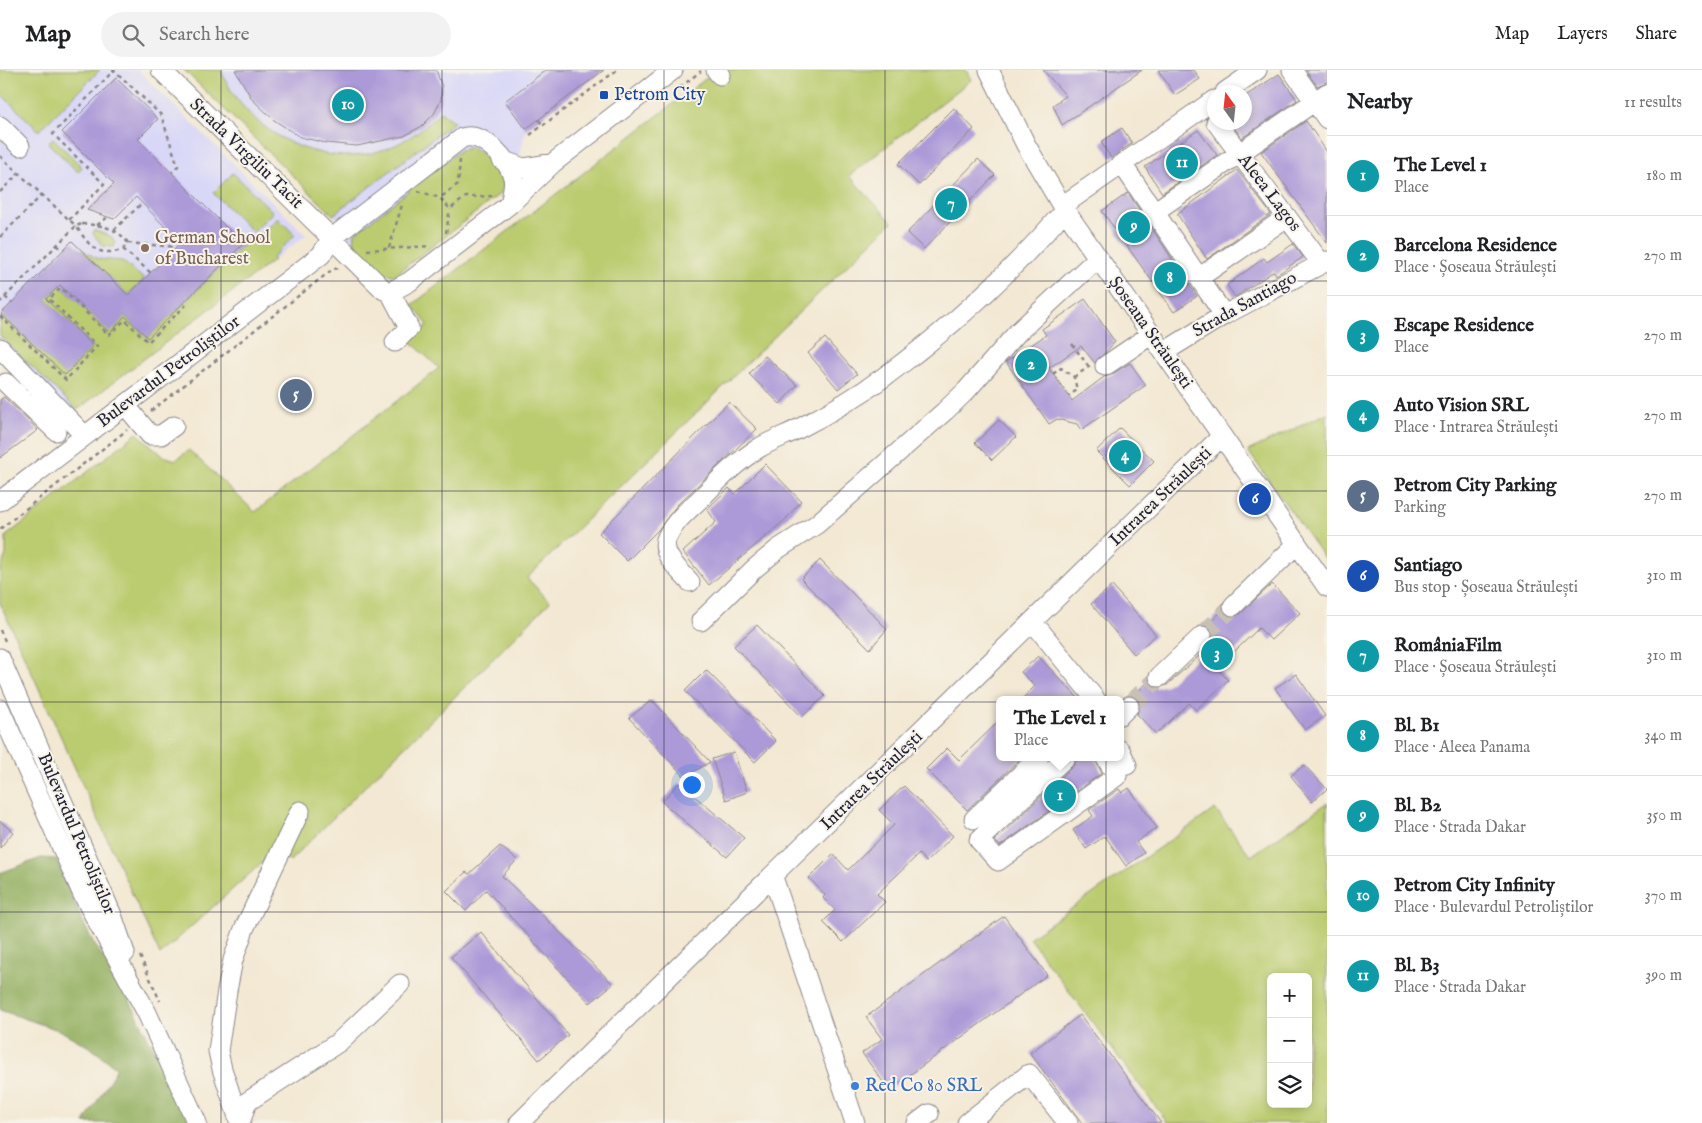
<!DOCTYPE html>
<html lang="en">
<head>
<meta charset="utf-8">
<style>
  body { margin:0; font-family:"IM FELL English",serif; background:#f2f2f2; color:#202124 }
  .controls { position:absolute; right:15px; bottom:15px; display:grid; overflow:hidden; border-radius:8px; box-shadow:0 2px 8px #0003 }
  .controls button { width:45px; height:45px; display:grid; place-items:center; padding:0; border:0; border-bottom:1px solid #e0e0e0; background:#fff; color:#202124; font:25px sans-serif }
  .compass { position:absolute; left:1207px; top:15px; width:45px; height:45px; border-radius:50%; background:#fff; box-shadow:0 2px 8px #0003; rotate:345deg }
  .you { position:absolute; left:691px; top:714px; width:18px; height:18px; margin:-12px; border:4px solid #fff; border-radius:50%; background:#1a73e8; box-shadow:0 0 0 8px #1a73e833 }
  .badge { display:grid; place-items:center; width:32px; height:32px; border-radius:50%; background:#c8321e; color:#fff; font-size:16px; font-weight:700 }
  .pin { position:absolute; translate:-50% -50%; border:2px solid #fff; box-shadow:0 1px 5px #0006 }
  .popup { position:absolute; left:996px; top:626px; width:128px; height:65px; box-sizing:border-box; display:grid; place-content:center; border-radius:8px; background:#fff; filter:drop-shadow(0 1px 4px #0005); font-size:16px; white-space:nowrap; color:#757577 }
  .popup b { font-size:19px; color:#202124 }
  .popup::after { content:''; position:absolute; left:50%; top:100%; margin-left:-10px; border:10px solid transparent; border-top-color:#fff }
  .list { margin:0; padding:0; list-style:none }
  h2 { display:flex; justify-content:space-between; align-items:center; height:65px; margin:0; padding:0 20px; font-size:21px }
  h2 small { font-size:16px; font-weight:400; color:#757577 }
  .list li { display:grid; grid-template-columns:32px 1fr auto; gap:15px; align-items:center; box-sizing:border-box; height:80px; padding:0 20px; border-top:1px solid #e0e0e0 }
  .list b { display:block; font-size:19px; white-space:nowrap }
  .list p { margin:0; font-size:16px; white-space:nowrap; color:#757577 }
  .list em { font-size:16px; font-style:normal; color:#757577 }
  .icon { flex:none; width:28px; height:28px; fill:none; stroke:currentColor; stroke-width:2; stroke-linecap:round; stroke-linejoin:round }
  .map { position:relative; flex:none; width:1327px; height:1053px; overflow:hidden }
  header { display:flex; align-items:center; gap:30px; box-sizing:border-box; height:70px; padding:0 25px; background:#fff; border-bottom:1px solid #e0e0e0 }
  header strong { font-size:24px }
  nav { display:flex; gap:28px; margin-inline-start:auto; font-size:18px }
  .search { width:350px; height:45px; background:#f2f2f2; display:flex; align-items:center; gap:12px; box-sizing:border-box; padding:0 18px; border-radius:28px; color:#757577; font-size:19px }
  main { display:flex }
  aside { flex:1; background:#fff }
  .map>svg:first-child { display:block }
  .built { fill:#d8d7f8 }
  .green { fill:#bbcc6f; stroke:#6e7755; fill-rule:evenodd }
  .forest { fill:#94b062; stroke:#5b694e }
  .building { fill:#ab99d8 }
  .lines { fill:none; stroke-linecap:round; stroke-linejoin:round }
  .minor-tunnel { stroke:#c9c0b5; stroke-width:19; stroke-dasharray:19 9; stroke-linecap:butt }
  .minor-casing { stroke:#8a8587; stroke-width:21 }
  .path { stroke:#8a8587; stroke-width:2.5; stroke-dasharray:4 4; stroke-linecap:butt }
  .minor { stroke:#fff; stroke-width:19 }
  .grid { fill:none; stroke:#22223b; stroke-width:1; stroke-opacity:0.55 }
  .transit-dot { fill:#1a4fb4; stroke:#f7f3e8; stroke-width:2 }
  .education-dot { fill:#8d6e63; stroke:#f7f3e8; stroke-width:2 }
  .shop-dot { fill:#3f7fe0; stroke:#f7f3e8; stroke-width:2 }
  .labels { text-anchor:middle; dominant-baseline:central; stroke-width:4; stroke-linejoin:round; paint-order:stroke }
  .transit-label { font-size:18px; fill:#164399; stroke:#f7f3e8; text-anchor:start }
  .street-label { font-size:18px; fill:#22223b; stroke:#f7f3e8 }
  .education-label { font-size:18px; fill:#785e54; stroke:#f7f3e8; text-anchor:start }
  .shop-label { font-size:18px; fill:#366cbe; stroke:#f7f3e8; text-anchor:start }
</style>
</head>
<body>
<header>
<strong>Map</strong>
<div class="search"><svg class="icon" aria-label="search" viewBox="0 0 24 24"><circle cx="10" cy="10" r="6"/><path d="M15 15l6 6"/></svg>Search here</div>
<nav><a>Map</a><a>Layers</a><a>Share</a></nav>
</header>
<main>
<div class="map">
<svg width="1327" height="1053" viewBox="0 0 1327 1053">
  <rect width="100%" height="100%" fill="#f7f3e8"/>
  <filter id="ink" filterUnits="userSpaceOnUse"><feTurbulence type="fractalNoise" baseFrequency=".02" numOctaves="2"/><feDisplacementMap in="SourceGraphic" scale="10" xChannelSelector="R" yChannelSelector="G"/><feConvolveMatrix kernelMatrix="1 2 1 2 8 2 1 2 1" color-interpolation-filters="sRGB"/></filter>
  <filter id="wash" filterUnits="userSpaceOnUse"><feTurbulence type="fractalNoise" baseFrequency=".0096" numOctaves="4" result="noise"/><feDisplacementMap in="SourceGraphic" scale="20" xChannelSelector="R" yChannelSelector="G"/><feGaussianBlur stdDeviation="1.12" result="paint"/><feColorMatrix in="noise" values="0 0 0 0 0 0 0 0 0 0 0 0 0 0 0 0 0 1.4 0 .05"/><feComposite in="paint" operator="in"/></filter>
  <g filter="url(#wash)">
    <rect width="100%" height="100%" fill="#f3e8d3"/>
    <path class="built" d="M0,0H138L306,165L61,352L0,288Z
      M184,0H546L505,31L526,59L517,100L501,123L392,206L384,204L354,174L333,145Z"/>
    <path class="green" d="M0,0H100L39,61L0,23Z
      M184,0H221C243,58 315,99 376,82C400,76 423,60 440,42L454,52L333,145Z
      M717,0H966L971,10L849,106L892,152L527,508L550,532L290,791L277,779L160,885L0,533V502L6,484V466L137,363L163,386L176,390L189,380L255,442L439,298L410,271L428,255L412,235Z
      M53,68L82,97L78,102L48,73Z
      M471,77C484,82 504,104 504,118L501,123L395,205L384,204L354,174L355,163L460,80Z
      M233,103L273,142L253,162L213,123Z
      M278,148L295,165L272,188L274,190L77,340L0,266V252L4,247L65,305L93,276L46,229L60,215L110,262L125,246L148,268L250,168L255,171Z
      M94,160L112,167L115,173L114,177L103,176L93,164Z
      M80,179L98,189L122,191L144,209L128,225Z
      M1327,343V492L1248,381Z
      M1327,733V1053H1168L1029,868L1215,739L1251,786ZM1271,907H1308V1034H1271Z"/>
    <path class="forest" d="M41,788L56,789C70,820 90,880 115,900L190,1053H84L117,998L91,978L61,961L0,940V803Z"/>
    <g id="blocks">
      <path class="building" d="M235,0H436L442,17L441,30L434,44L422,56L404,66L357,76L326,73L300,67L274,50L252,29Z
        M546,0H604L526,59L505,31Z
        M1043,0H1142L1062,55L1053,35L1066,26Z
        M1158,0H1194L1200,9L1175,25Z
        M1306,0H1327V12L1317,16Z
        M1279,4L1297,30L1242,68L1230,52H1244V27Z
        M116,8L158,49L138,69L243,174L148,268L125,246L110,263L60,215L46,229L93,276L65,305L1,244L72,171L128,225L181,173L136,127L114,149L87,140L114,114L62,62Z
        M954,38L974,59L919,115L898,94Z
        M1306,51L1327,82V173L1261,82Z
        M1122,58L1132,73L1111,88L1101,72Z
        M1198,60L1217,85L1162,123L1145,97Z
        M978,89L995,105L924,179L907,163Z
        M1237,100L1271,144L1207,189L1177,144Z
        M1128,123L1197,226L1174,242L1102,141Z
        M1293,174L1303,187L1281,202L1276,205L1274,201L1235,227L1227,215L1264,188L1267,192Z
        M1085,229L1115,272L1095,293L1081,276L1049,298L1072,331L1104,307L1111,305L1130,293L1146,315L1081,360L1077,354L1057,349L1049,354L1006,292L1046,265L1042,259Z
        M825,268L857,304L838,319L808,283Z
        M765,286L797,315L780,334L749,304Z
        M4,327L38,360L0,388V330Z
        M729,332L757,359L677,435L658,460L627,491L599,463Z
        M999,350L1016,367L992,390L975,373Z
        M1120,358L1154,391L1130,415L1096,381Z
        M765,394L801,431L785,450L709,515L683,482L716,452L707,439L729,418L735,424Z
        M820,490L887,559L870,579L801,509Z
        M1272,514L1300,543L1271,570L1259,558L1217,598L1228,610L1196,640L1189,633L1156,664L1137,644L1140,634L1133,626L1149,611L1156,618L1167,615L1211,575L1213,563L1206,556L1223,540L1230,547L1240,544Z
        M1112,516L1156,565L1134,584L1091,534Z
        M757,555L825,626L802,647L734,576Z
        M1038,586L1080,630H1021L1035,616L1021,602Z
        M706,600L776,671L755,692L685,621Z
        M1296,604L1325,646L1305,660L1275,618Z
        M652,630L710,692L685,707L629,648Z
        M1000,650V687H1022L967,740L926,699L947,678L959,690Z
        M734,682L747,722L726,730L712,689Z
        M1077,687H1094L1102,703L1000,776L995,771L1074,695Z
        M1304,695L1327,719L1312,732L1291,706Z
        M679,713L744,768L727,787L662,732Z
        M904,716L953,766L926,792L919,784L877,824L885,832L843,872L823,852L835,840L823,828L825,825L809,808L833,784L848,800L894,755L879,740Z
        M1129,718L1157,758L1136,772L1144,783L1126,796L1105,766L1086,779L1073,760L1093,746L1089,740L1119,719L1122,723Z
        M0,751L13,762L0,778Z
        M500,776L517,790L502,806L613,914L590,933L486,820L466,841L446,821L466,802L469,804Z
        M1004,846L1047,905L889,1020L862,983L882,969L866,947Z
        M481,862L568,965L539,990L451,887Z
        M1080,945L1161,1053H1082L1030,983Z"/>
    </g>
  </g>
  <g filter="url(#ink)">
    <use href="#blocks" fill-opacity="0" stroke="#8a8587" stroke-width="1"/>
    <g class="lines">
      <path class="minor-tunnel" d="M1202,566L1233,536
        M1129,636L1159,607"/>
      <defs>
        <path id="minor" d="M161,0L384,220L390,222L409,212L510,134L553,93L673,0
          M716,0L720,5
          M989,0L1026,75L1062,136L1327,517
          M1292,0L1327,49
          M1225,22L1257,0
          M1216,52L1321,193
          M0,56L20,76
          M502,90L523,98L553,93
          M1122,94L1224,245
          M1062,136L1214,30
          M1154,142L1327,23
          M1200,207L1287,147
          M390,222L409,258L395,272
          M0,278L85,366
          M1164,282L1224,245L1327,191
          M1105,296L1152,264
          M6,313L56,361
          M126,336L150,365H161L174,356
          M0,431L321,185L332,168L462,68C482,61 507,88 513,107C515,116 512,125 510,134
          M690,512C680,501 659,483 667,467C674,452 687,441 699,430C718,411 736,392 759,378C772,370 787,365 800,358C829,343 858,326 884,307C951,258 1011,203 1065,140
          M1233,536L1297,474
          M701,551L754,499L778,479L817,454L945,341L966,321L1018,262L1098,188
          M1033,552L1096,630
          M0,588L112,845L125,883
          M1159,607L1202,566
          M0,639L83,825L147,943L197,1053
          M1120,645L1129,636
          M1120,680L1127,695
          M1066,687L979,770L998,791L1117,706L1105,687
          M974,749L1039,687
          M773,807L855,1053
          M240,1053L222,999L218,981L227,921L233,890L244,859L300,741
          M240,1053L247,1032L339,972L400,914
          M519,1053L1222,366
          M917,1053L929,1044
          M967,1053L1029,1004L1068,1053"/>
      </defs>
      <use href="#minor" class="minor-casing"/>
      <path class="path" d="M674,22L701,1
        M539,50L543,56
        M530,65L617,0
        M0,86L76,156L0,232
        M460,90L458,114L440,128L450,139L466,127L494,126
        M418,121L440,128
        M0,122L19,103
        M69,150L104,114L53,64L114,0L161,45L178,96L172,102
        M82,154C100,155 117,157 128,173L122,180C95,187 90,176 76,156Z
        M97,155L108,147
        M114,160L142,133
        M446,163L450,139
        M0,167L42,125
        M128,173L177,177
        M57,175L63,180
        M389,178L402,135
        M123,179L151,203
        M367,180L429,176
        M5,227L12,233
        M0,246L66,310L97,276L49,229L61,218L109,265L125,250L148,272L186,235
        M1072,274L1089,297
        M1053,304L1061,298L1074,307L1077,320L1068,326
        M1074,307L1090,296
        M151,341L333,199L339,198
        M0,459L127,360
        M0,560L6,573
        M140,886L160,931"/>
      <use href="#minor" class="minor"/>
    </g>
  </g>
  <path class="grid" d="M221,0V1053M442,0V1053M664,0V1053M885,0V1053M1106,0V1053M0,211H1327M0,421H1327M0,632H1327M0,842H1327"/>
  <rect class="transit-dot" x="599" y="20" width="10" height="10" rx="2.5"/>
  <circle class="education-dot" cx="145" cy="178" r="5"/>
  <circle class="shop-dot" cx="855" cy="1016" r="5"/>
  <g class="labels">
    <g class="transit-label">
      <text x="614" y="25">Petrom City</text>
    </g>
    <g class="street-label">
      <text transform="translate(246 84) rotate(44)">Strada Virgiliu Tacit</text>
      <text transform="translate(1269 123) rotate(53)">Aleea Lagos</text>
      <text transform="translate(1245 235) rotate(-29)">Strada Santiago</text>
      <text transform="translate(1150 263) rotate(55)">Șoseaua Străulești</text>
      <text transform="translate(169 302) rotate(-37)">Bulevardul Petroliștilor</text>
      <text transform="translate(1161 427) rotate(-44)">Intrarea Străulești</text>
      <text transform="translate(872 711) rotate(-44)">Intrarea Străulești</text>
      <text transform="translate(76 764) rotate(67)">Bulevardul Petroliștilor</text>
    </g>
    <g class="education-label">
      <text x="155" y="168">German School<tspan x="155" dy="21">of Bucharest</tspan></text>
    </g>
    <g class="shop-label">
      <text x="865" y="1016">Red Co 80 SRL</text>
    </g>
  </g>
</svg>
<div class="controls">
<button>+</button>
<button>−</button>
<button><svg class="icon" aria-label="layers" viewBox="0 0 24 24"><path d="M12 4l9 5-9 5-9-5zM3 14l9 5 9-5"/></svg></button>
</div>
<svg class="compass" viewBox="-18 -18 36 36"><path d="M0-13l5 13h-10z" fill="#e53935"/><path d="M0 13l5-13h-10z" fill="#757577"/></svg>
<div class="you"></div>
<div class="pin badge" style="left:1060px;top:726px;background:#0f9aa8">1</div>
<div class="popup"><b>The Level 1</b>Place</div>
<div class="pin badge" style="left:1031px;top:295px;background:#0f9aa8">2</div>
<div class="pin badge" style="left:1217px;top:584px;background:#0f9aa8">3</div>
<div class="pin badge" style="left:1125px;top:386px;background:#0f9aa8">4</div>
<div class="pin badge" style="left:296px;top:325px;background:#5c6f8a">5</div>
<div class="pin badge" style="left:1255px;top:429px;background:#1a4fb4">6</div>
<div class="pin badge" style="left:951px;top:134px;background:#0f9aa8">7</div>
<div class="pin badge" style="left:1170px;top:208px;background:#0f9aa8">8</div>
<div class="pin badge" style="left:1134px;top:157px;background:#0f9aa8">9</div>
<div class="pin badge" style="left:348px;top:35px;background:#0f9aa8">10</div>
<div class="pin badge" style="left:1182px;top:93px;background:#0f9aa8">11</div>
</div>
<aside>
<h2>Nearby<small>11 results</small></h2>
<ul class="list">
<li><span class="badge" style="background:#0f9aa8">1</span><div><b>The Level 1</b><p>Place</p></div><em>180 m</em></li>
<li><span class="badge" style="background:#0f9aa8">2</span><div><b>Barcelona Residence</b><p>Place · Șoseaua Străulești</p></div><em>270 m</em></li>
<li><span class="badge" style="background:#0f9aa8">3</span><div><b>Escape Residence</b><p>Place</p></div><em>270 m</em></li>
<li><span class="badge" style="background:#0f9aa8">4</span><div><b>Auto Vision SRL</b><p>Place · Intrarea Străulești</p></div><em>270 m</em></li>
<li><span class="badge" style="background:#5c6f8a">5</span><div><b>Petrom City Parking</b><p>Parking</p></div><em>270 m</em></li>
<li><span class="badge" style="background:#1a4fb4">6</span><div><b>Santiago</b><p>Bus stop · Șoseaua Străulești</p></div><em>310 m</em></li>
<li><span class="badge" style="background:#0f9aa8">7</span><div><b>RomâniaFilm</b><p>Place · Șoseaua Străulești</p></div><em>310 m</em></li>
<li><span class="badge" style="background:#0f9aa8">8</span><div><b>Bl. B1</b><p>Place · Aleea Panama</p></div><em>340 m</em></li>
<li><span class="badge" style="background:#0f9aa8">9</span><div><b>Bl. B2</b><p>Place · Strada Dakar</p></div><em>350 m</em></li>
<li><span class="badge" style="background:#0f9aa8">10</span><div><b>Petrom City Infinity</b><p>Place · Bulevardul Petroliștilor</p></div><em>370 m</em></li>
<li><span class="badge" style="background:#0f9aa8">11</span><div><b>Bl. B3</b><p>Place · Strada Dakar</p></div><em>390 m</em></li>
</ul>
</aside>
</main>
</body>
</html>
